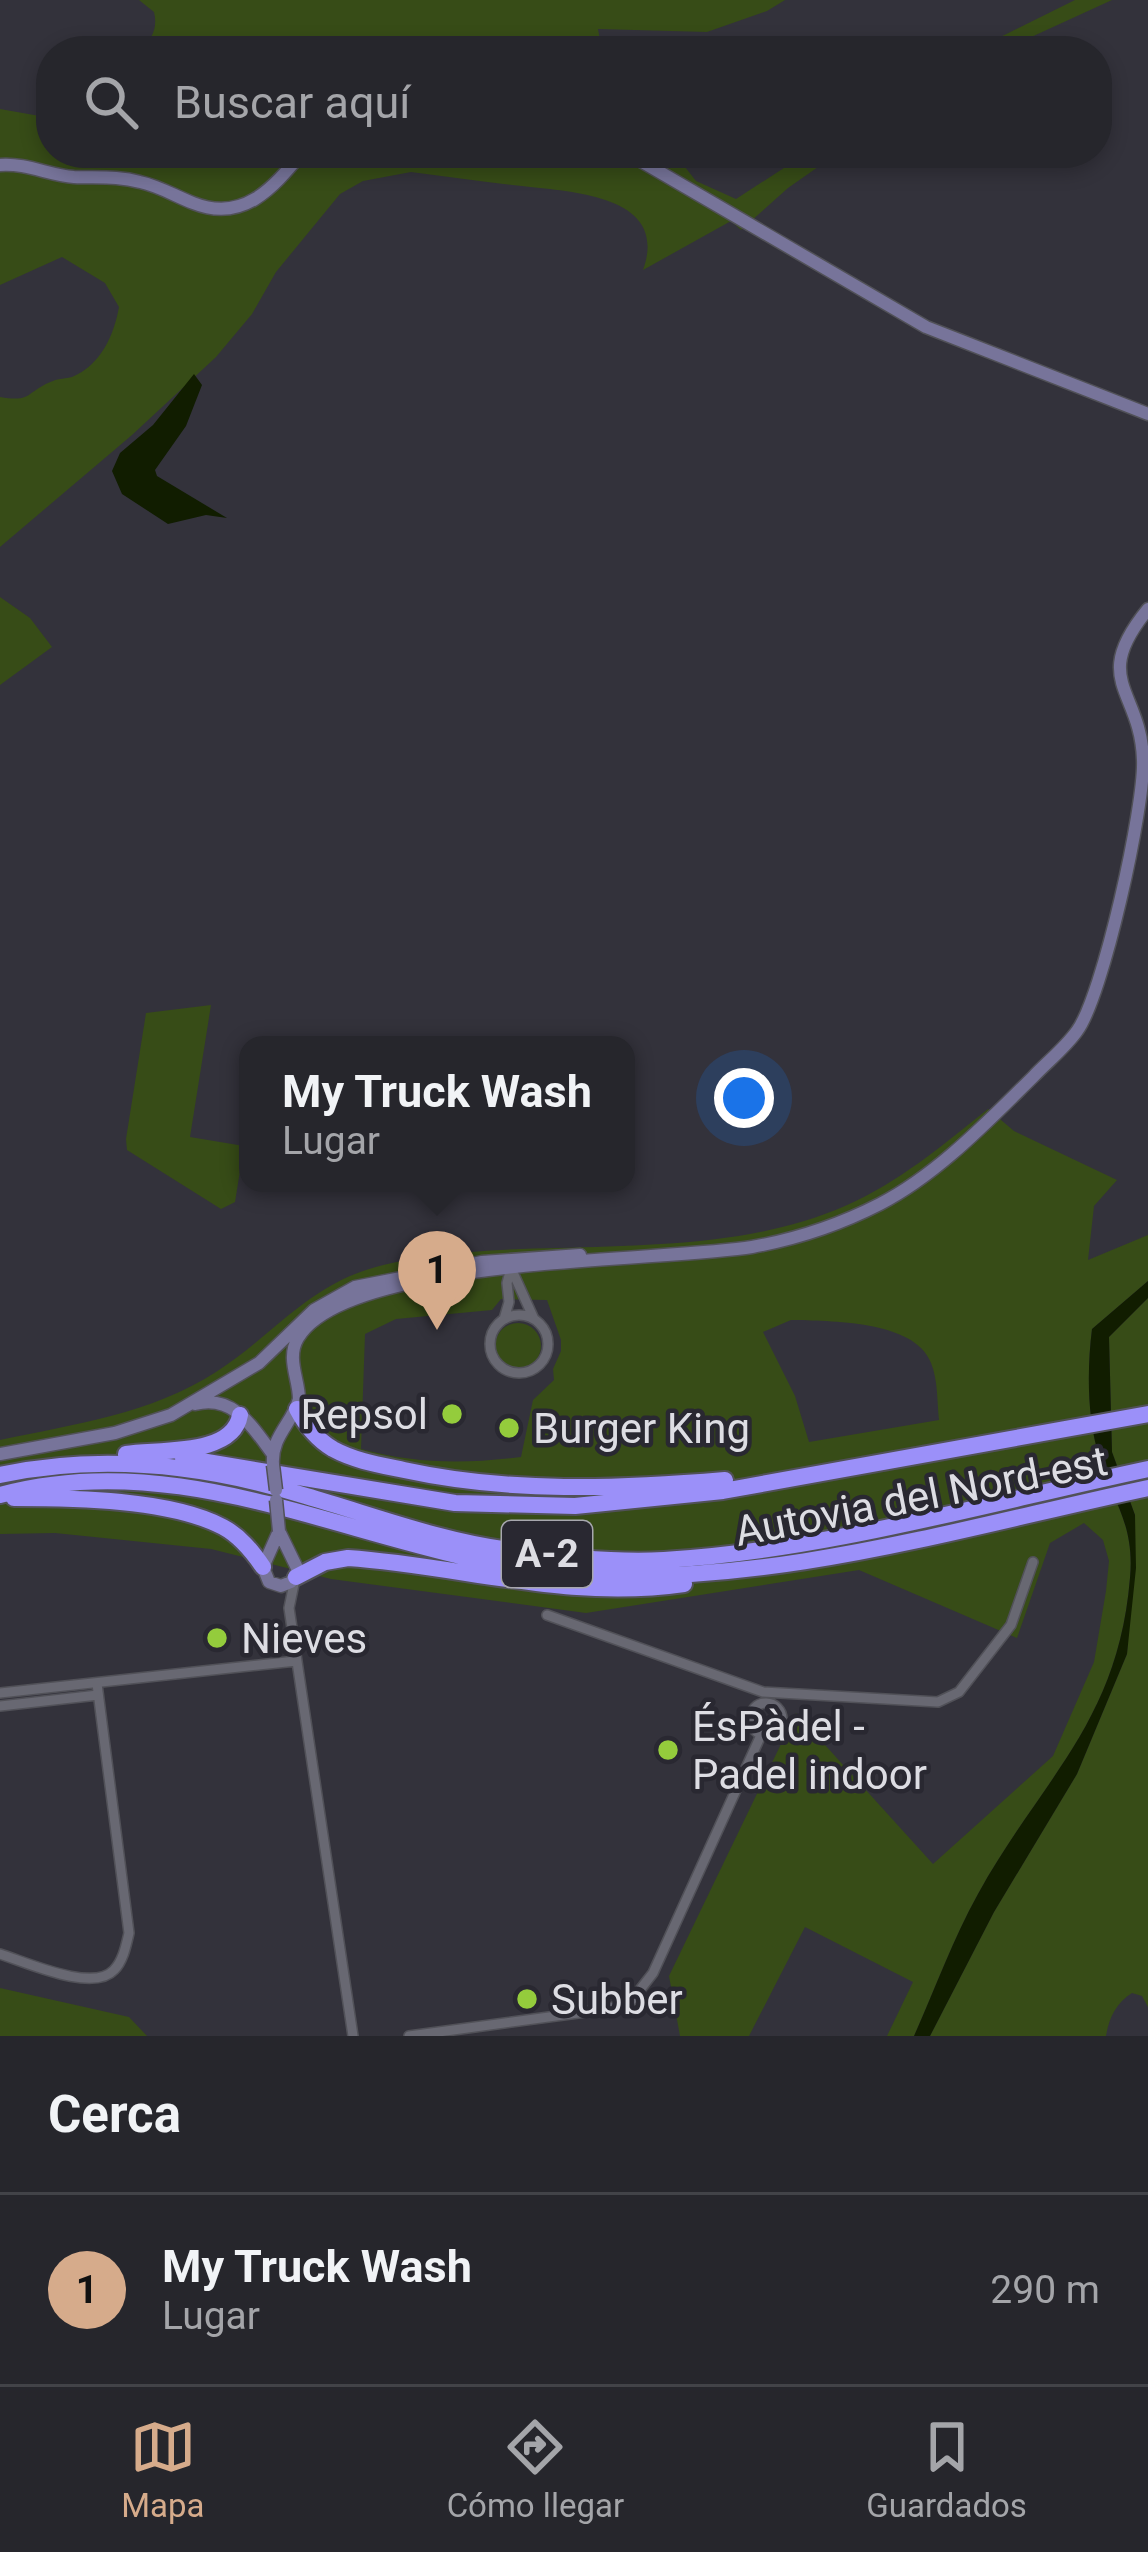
<!DOCTYPE html>
<html lang="es">
<head>
<meta charset="utf-8">
<style>
  body { margin:0; font-family:Roboto,sans-serif; background:#323238; color:#f1f3f6 }
  .you { position:absolute; left:744px; top:1098px; width:42px; height:42px; margin:-30px; border:9px solid #fff; border-radius:50%; background:#1a73e8; box-shadow:0 0 0 18px #1a73e833 }
  .badge { display:grid; place-items:center; width:78px; height:78px; border-radius:50%; background:#d6ab8b; color:#111; font-size:39px; font-weight:700 }
  .pin { position:absolute; translate:-50% -99px; filter:drop-shadow(0 3px 6px #0008) }
  .pin::after { content:''; position:absolute; top:63px; width:42px; height:36px; background:inherit; clip-path:polygon(0 0,100% 0,50% 100%) }
  .popup { position:absolute; left:239px; top:1036px; width:396px; height:156px; box-sizing:border-box; display:grid; place-content:center; border-radius:24px; background:#26262c; filter:drop-shadow(0 3px 9px #0005); font-size:39px; white-space:nowrap; color:#a4a5a9 }
  .popup b { font-size:45px; color:#f1f3f6 }
  .popup::after { content:''; position:absolute; left:50%; top:100%; margin-left:-24px; border:24px solid transparent; border-top-color:#26262c }
  .list { margin:0; padding:0; list-style:none }
  h2 { display:flex; justify-content:space-between; align-items:center; height:156px; margin:0; padding:0 48px; font-size:51px }
  h2 small { font-size:39px; font-weight:400; color:#a4a5a9 }
  .list li { display:grid; grid-template-columns:78px 1fr auto; gap:36px; align-items:center; box-sizing:border-box; height:192px; padding:0 48px; border-top:3px solid #424348 }
  .list b { display:block; font-size:45px; white-space:nowrap }
  .list p { margin:0; font-size:39px; white-space:nowrap; color:#a4a5a9 }
  .list em { font-size:39px; font-style:normal; color:#a4a5a9 }
  .icon { flex:none; width:66px; height:66px; fill:none; stroke:currentColor; stroke-width:2; stroke-linecap:round; stroke-linejoin:round }
  .map { position:relative; flex:none; width:1148px; height:2036px; overflow:hidden }
  .search { position:absolute; background:#26262c; box-shadow:0 6px 18px #0003; left:36px; right:36px; top:36px; height:132px; display:flex; align-items:center; gap:30px; box-sizing:border-box; padding:0 42px; border-radius:48px; color:#a4a5a9; font-size:45px }
  .sheet { height:348px; background:#26262c }
  nav { display:flex; justify-content:space-around; align-items:center; box-sizing:border-box; height:168px; border-top:3px solid #424348; background:#26262c; font-size:33px; color:#a4a5a9 }
  nav a { display:grid; justify-items:center; gap:6px }
  nav .on { color:#d6ab8b }
  .map>svg:first-child { display:block }
  .green { fill:#374c17; fill-rule:evenodd }
  .water { fill:#111d00 }
  .lines { fill:none; stroke-linecap:round; stroke-linejoin:round }
  .minor-casing { stroke:#515158; stroke-width:12 }
  .secondary-casing { stroke:#515158; stroke-width:15 }
  .motorway-casing { stroke:#515158; stroke-width:20 }
  .minor { stroke:#686872; stroke-width:9 }
  .secondary { stroke:#77749a; stroke-width:12 }
  .motorway { stroke:#9b90f9; stroke-width:16 }
  .secondary-bridge-casing { stroke:#515158; stroke-width:15; stroke-linecap:butt }
  .secondary-bridge { stroke:#77749a; stroke-width:12 }
  .poi-dot { fill:#94cc3c; stroke:#292831; stroke-width:4.5 }
  .labels { text-anchor:middle; dominant-baseline:central; stroke-width:9; stroke-linejoin:round; paint-order:stroke }
  .shield { fill:#292831; stroke:#a7a7ae; stroke-width:3 }
  .shield-label { font-size:39px; font-weight:bold; fill:#dddde3 }
  .poi-label { font-size:42px; fill:#dddde3; stroke:#292831; text-anchor:start }
  .street-label { font-size:42px; fill:#dddde3; stroke:#292831 }
</style>
</head>
<body>
<div class="map">
<svg width="1148" height="2036" viewBox="0 0 1148 2036">
  <rect width="100%" height="100%" fill="#33323b"/>
  <path class="green" d="M139,0H785L767,11L707,32L598,29L602,51H139C152,40 158,28 154,12Z
    M1075,0H1112L1001,51H972Z
    M0,109L51,118V153H674L696,181L736,199L807,153H838L788,188L741,230L731,221L643,270C670,195 572,192 522,186C485,182 448,177 411,172L363,181L340,194L276,272L252,314L216,357L132,435L0,547V397C33,403 26,391 53,381C59,378 66,379 72,377C101,365 114,335 119,307L105,283L62,257L0,285Z
    M0,597L30,618L52,647L0,685Z
    M211,1005L190,1137L244,1146L235,1202L221,1209L127,1150L126,1139L146,1013Z
    M988,1109L1014,1131L1117,1180L1094,1206L1088,1260L1148,1235V1281L1092,1329C1087,1369 1087,1417 1099,1456C1113,1503 1135,1524 1130,1578C1118,1723 1042,1778 978,1894C953,1939 935,1989 914,2036H887L913,1982L805,1927L749,2036H680L669,1976L796,1713L933,1864L1053,1756L1094,1662L1106,1591L1109,1561L1103,1540L1084,1523L1050,1543L1017,1638L859,1570L586,1613L331,1579L211,1549L55,1533L0,1534V1440C75,1424 151,1414 216,1372C262,1343 299,1298 350,1276C402,1253 500,1249 557,1248C653,1245 756,1245 845,1206C898,1183 943,1145 988,1109ZM501,1299L547,1300L561,1340V1351L553,1369L554,1380L533,1400L521,1457C465,1464 416,1464 361,1449L365,1334L396,1319L492,1310ZM791,1320C829,1321 915,1320 931,1363C938,1380 937,1401 939,1420L809,1442L795,1396L763,1332Z
    M1148,1298V2007L1142,1996L1132,1993C1116,2003 1109,2018 1106,2036H930L994,1912L1077,1774L1127,1654L1135,1515L1112,1452L1109,1337Z
    M495 1346a23 23 0 1 1 46 0a23 23 0 1 1-46 0Z
    M0,1988L129,2017L147,2036H0Z"/>
  <path class="water" d="M194,374L202,385L186,426L155,470L157,476L227,518L206,515L168,524L122,494L112,471L120,453L153,425Z
    M1148,1281V1298L1109,1337L1112,1452L1135,1515L1136,1568L1127,1654L1077,1774L994,1912L930,2036H914C935,1989 953,1939 978,1894C1042,1778 1118,1723 1130,1578C1135,1524 1113,1503 1099,1456C1087,1418 1087,1369 1092,1329Z"/>
  <g class="lines">
    <defs>
      <path id="minor" d="M511,1268L534,1319
        M490 1344a29 29 0 1 1 58 0a29 29 0 1 1-58 0Z
        M504,1319L509,1302L507,1283L511,1268
        M295,1579L289,1608L353,2036
        M547,1615L763,1692L938,1702L959,1692L1011,1625L1033,1562
        M0,1693L296,1661
        M750 1719a16 16 0 1 1 32 0a16 16 0 1 1-32 0Z
        M0,1706L98,1695
        M0,1954C26,1962 93,1993 114,1970C123,1961 126,1946 129,1933L97,1684
        M409,2036L608,2009L632,2000L653,1973L761,1735"/>
      <path id="secondary" d="M627,153L926,327L1148,414
        M0,165C27,163 48,175 74,177C97,178 118,176 140,182C159,186 175,196 193,203C243,223 272,189 302,153
        M195,1404C233,1394 252,1426 272,1453
        M0,1454L115,1433L171,1415L259,1363L314,1310L355,1287L482,1262L580,1255
        M273,1465C271,1436 292,1424 299,1399C299,1379 286,1358 298,1338C346,1257 659,1262 752,1247C797,1239 839,1225 880,1204C938,1174 987,1122 1033,1077C1047,1062 1065,1048 1077,1031C1103,996 1145,805 1143,760C1141,689 1089,681 1148,609
        M279,1531L298,1570L291,1582L281,1586L269,1582L263,1567Z"/>
      <path id="motorway" d="M297,1409C306,1426 316,1439 333,1449C355,1461 380,1465 404,1470C509,1493 619,1489 725,1480
        M126,1454C160,1449 233,1456 240,1415
        M183,1458L455,1503L575,1506L723,1491L1148,1414
        M0,1475C103,1453 206,1465 306,1496C372,1515 440,1541 509,1550C559,1557 613,1563 664,1560C822,1551 993,1502 1148,1469
        M0,1495C197,1441 379,1560 572,1574C766,1588 960,1528 1148,1488
        M14,1498C73,1498 170,1499 223,1527C240,1536 252,1551 263,1567
        M296,1577L325,1562L348,1558C463,1566 567,1601 684,1584"/>
    </defs>
    <use href="#minor" class="minor-casing"/>
    <use href="#secondary" class="secondary-casing"/>
    <use href="#motorway" class="motorway-casing"/>
    <use href="#minor" class="minor"/>
    <use href="#secondary" class="secondary"/>
    <use href="#motorway" class="motorway"/>
    <defs>
      <path id="secondary-bridge" d="M273,1465L276,1490
        M276,1500L279,1531"/>
    </defs>
    <use href="#secondary-bridge" class="secondary-bridge-casing"/>
    <use href="#secondary-bridge" class="secondary-bridge"/>
  </g>
  <g class="poi-dot">
    <circle cx="452" cy="1414" r="12"/>
    <circle cx="509" cy="1428" r="12"/>
    <circle cx="217" cy="1638" r="12"/>
    <circle cx="668" cy="1750" r="12"/>
    <circle cx="527" cy="1999" r="12"/>
  </g>
  <g class="labels">
    <rect class="shield" x="502" y="1521" width="90" height="66" rx="9"/>
    <g class="shield-label">
      <text x="547" y="1554">A-2</text>
    </g>
    <g class="poi-label">
      <text x="428" y="1414" text-anchor="end">Repsol</text>
      <text x="533" y="1428">Burger King</text>
      <text x="241" y="1638">Nieves</text>
      <text x="692" y="1726">ÉsPàdel -<tspan x="692" dy="48">Padel indoor</tspan></text>
      <text x="551" y="1999">Subber</text>
    </g>
    <g class="street-label">
      <text transform="translate(921 1496) rotate(-11)">Autovia del Nord-est</text>
    </g>
  </g>
</svg>
<div class="you"></div>
<div class="pin badge" style="left:437px;top:1330px">1</div>
<div class="popup"><b>My Truck Wash</b>Lugar</div>
<div class="search"><svg class="icon" aria-label="search" viewBox="0 0 24 24"><circle cx="10" cy="10" r="6"/><path d="M15 15l6 6"/></svg>Buscar aquí</div>
</div>
<section class="sheet">
<h2>Cerca<small></small></h2>
<ul class="list">
<li><span class="badge">1</span><div><b>My Truck Wash</b><p>Lugar</p></div><em>290 m</em></li>
</ul>
</section>
<nav>
<a class="on"><svg class="icon" aria-label="map" viewBox="0 0 24 24"><path d="M3 6l6-2 6 2 6-2v14l-6 2-6-2-6 2zM9 4v14M15 6v14"/></svg>Mapa</a>
<a><svg class="icon" aria-label="directions" viewBox="0 0 24 24"><path d="M12 3l9 9-9 9-9-9zM9 14v-3h6M13 9l2 2-2 2"/></svg>Cómo llegar</a>
<a><svg class="icon" aria-label="saved" viewBox="0 0 24 24"><path d="M7 4h10v16l-5-4-5 4z"/></svg>Guardados</a>
</nav>
</body>
</html>
